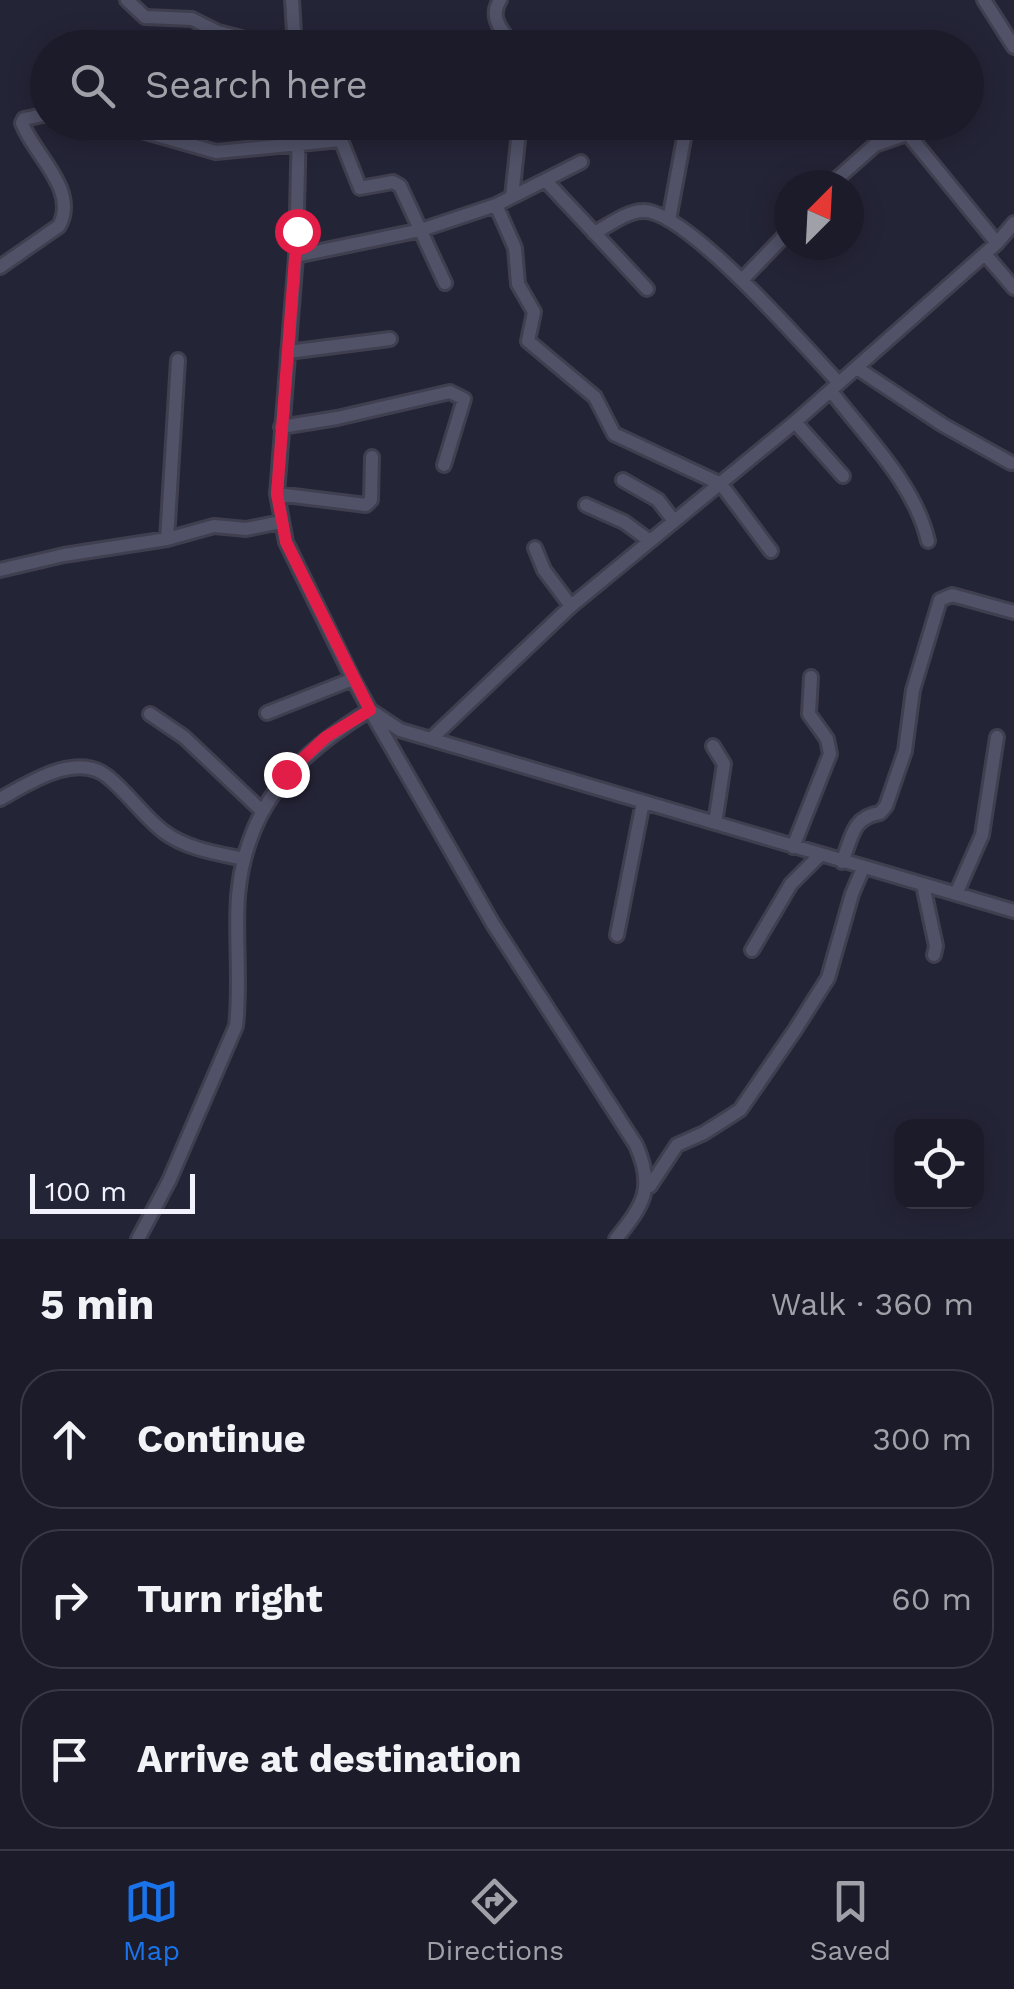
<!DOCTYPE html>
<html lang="en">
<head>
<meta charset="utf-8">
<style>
  body { margin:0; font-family:"Work Sans",sans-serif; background:#282835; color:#f1f3f6 }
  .controls { position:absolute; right:30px; bottom:30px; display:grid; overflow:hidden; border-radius:20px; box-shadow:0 5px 25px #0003 }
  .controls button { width:90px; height:90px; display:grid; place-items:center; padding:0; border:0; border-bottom:2px solid #393946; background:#1b1b29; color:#f1f3f6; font:50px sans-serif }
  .compass { position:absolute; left:774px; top:170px; width:90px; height:90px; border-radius:50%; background:#1b1b29; box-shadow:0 5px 25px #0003; rotate:24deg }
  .scale { position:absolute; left:30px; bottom:25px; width:165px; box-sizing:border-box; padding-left:10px; border:5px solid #f1f2fd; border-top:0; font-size:28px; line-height:35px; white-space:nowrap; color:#f1f2fd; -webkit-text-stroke:8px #242437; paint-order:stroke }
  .stop { position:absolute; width:30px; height:30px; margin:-22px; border:8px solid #e11d48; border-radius:50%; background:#fff }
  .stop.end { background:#e11d48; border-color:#fff; box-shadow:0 2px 10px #0008 }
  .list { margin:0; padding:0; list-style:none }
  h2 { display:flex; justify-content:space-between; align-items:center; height:130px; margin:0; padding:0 40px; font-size:42px }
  h2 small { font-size:32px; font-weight:400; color:#a0a1a8 }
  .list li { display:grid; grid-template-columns:65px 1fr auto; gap:30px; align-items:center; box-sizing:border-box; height:140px; margin:0 20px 20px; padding:0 20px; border:2px solid #393946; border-radius:40px }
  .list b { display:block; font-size:38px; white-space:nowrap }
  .list em { font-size:32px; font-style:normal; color:#a0a1a8 }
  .icon { flex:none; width:55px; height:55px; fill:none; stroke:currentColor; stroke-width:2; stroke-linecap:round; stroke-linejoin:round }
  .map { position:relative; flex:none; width:1014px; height:1239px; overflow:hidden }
  .search { position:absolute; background:#1b1b29; box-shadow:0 5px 25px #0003; left:30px; right:30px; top:30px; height:110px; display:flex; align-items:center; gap:25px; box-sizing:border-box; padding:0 35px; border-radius:55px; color:#a0a1a8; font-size:38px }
  .sheet { height:610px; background:#1b1b29 }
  nav { display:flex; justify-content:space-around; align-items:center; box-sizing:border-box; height:140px; border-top:2px solid #393946; background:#1b1b29; font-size:28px; color:#a0a1a8 }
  nav a { display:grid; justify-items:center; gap:5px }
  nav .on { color:#1a73e8 }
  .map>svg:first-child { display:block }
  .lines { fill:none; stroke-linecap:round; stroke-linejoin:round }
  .street-casing { stroke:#3f3f4f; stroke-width:18 }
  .street { stroke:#515168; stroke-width:12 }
  .route { stroke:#e11d48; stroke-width:12 }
</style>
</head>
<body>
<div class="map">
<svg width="1014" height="1239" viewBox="0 0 1014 1239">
  <rect width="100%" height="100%" fill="#242437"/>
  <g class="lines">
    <defs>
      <path id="street" d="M127,0L145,17L192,19L218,32L280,48
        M292,0L295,48
        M500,0C488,18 503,32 515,48
        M984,0L1014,47
        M111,122L216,152L341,140L360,188L393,182L400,186L445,283
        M299,122L296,256L277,494L286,542L353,679L370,710L400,730L1014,911
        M904,122L912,139L997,243
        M546,181L647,289
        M830,185L875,145L909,133
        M512,197L520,122
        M496,205L515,248L518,284L534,312L528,341L595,397L614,434L721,484L771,551
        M669,220L687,122
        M594,233C608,226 627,211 643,211C686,209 807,349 839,383
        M985,254L1014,288
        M296,256L421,230L496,205L581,162
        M0,267L59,226C79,190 34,155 22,123L24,119L48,114
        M743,279L789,231
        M288,352L390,339
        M857,368L943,425L1011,463
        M831,391C865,436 915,484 928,541
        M795,422L843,476
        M281,427L337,418L450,392L464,399L444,465
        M623,480L658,500L674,521
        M277,494L366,505L371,500L372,457
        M586,505L624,522L650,541
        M167,539L178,360
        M535,548L544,570L571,606
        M0,570L64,555L167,539L214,526L246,529L281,522
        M267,713L353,679
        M150,714L184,737L262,811
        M431,739L571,606L795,422L997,243L1014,223
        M713,746L724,764L715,823
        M0,799C29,783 77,751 108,777C128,793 143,816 164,832C187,849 216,853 244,859
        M793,847L830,754L827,739L809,714L811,677
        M842,862C852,838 852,817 880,813L886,806L905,751L913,690L940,600L952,595L1014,612
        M923,885L936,946L934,955
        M956,894L982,835L997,737
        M617,935L643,802
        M752,950L791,884L820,855
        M650,1186L677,1145L704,1133L740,1110L795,1030L828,978L852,894L863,868
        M138,1239L169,1181L236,1026C241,983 235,939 238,896C246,805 297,754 370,710L493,924L636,1145C655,1188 644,1204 616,1239"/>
    </defs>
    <use href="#street" class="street-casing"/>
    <use href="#street" class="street"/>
  </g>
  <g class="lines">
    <path class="route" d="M286,774L326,737L370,710L286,542L277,494L297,231"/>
  </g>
</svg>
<div class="controls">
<button><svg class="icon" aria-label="locate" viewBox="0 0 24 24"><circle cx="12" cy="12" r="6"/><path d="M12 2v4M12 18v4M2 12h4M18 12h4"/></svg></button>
</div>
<svg class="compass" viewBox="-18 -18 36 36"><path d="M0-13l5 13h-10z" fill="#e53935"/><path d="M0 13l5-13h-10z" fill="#a0a1a8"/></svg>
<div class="scale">100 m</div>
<div class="stop" style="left:297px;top:231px"></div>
<div class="stop end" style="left:286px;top:774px"></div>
<div class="search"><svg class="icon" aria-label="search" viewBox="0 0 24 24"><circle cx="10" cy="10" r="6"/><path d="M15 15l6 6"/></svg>Search here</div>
</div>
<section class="sheet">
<h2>5 min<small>Walk · 360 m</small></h2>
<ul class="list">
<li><svg class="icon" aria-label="ahead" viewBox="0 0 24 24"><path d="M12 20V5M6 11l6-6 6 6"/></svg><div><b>Continue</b></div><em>300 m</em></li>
<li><svg class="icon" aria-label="right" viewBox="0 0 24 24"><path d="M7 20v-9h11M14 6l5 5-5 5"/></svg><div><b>Turn right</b></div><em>60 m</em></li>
<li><svg class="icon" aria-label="arrive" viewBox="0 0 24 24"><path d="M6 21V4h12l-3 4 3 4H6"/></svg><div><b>Arrive at destination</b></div></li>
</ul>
</section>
<nav>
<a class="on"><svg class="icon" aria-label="map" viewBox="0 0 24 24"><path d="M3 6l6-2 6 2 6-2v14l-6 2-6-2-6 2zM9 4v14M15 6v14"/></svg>Map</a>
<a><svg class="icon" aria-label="directions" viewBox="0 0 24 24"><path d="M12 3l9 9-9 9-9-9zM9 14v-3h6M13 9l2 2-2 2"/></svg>Directions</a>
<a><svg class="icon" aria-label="saved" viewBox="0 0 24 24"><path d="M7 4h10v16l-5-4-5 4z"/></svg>Saved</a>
</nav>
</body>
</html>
